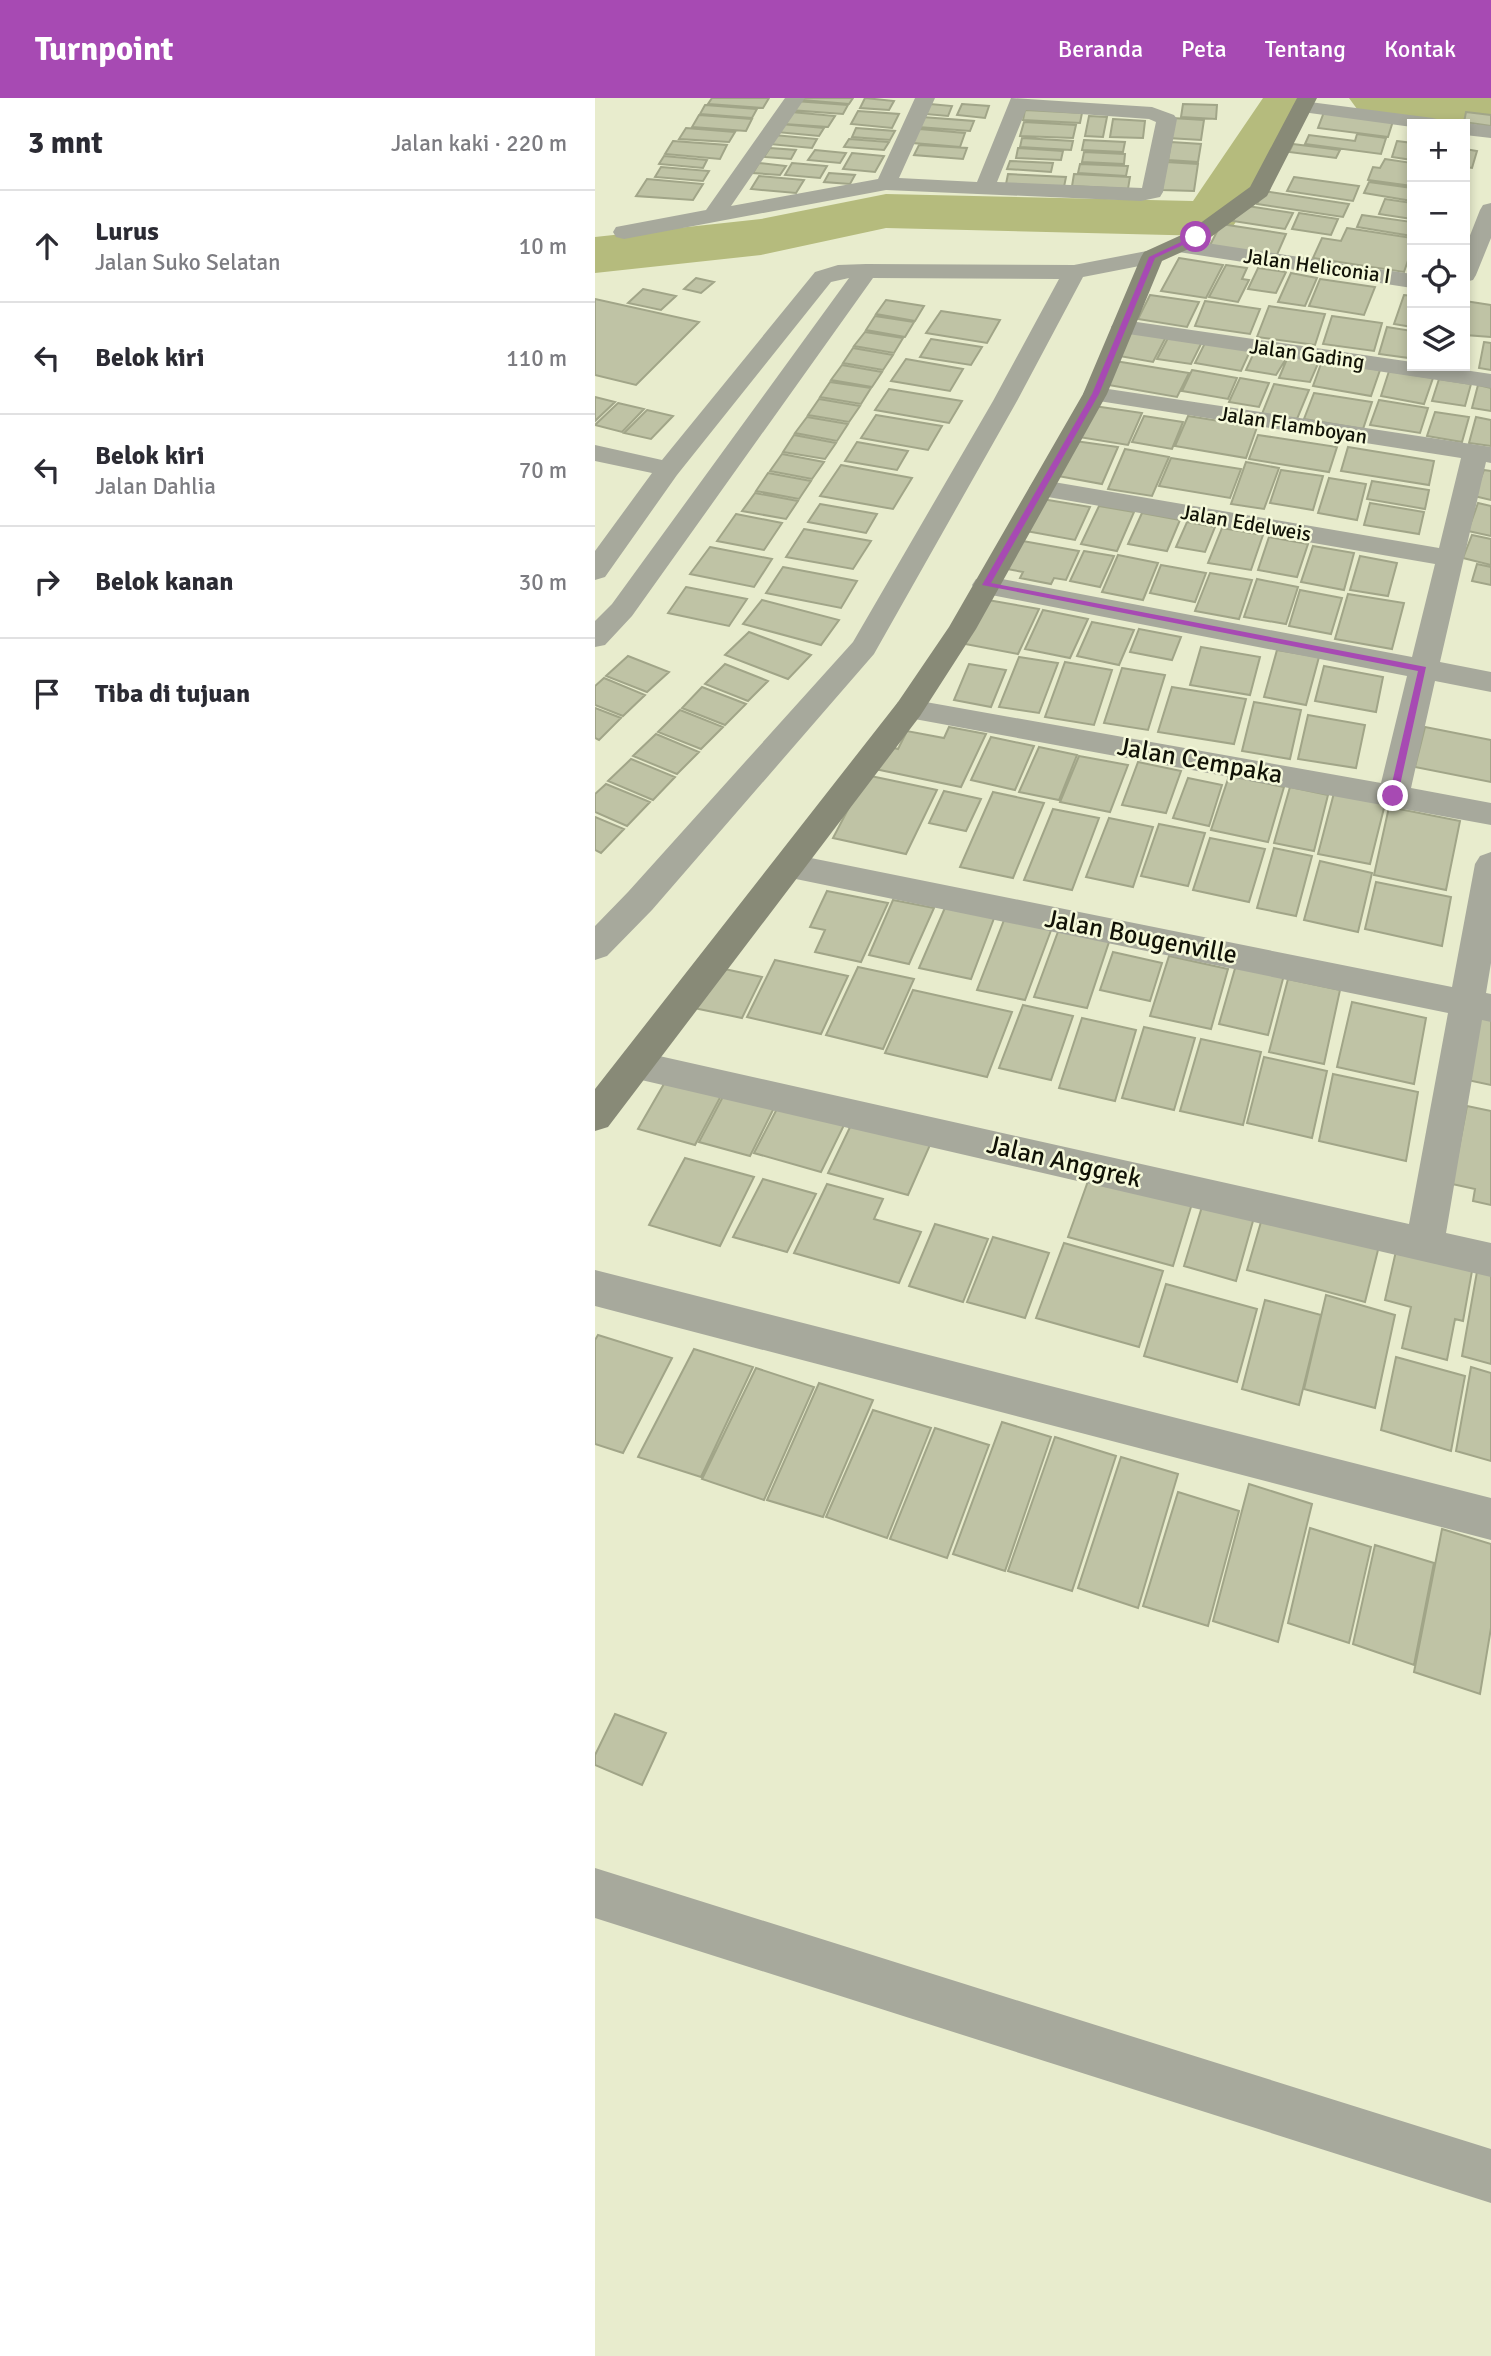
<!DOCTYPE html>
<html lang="id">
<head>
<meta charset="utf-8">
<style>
  body { margin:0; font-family:Signika,sans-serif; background:#f2f2f3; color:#2b2b33 }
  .controls { position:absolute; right:21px; top:21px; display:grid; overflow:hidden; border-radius:0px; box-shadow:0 4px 10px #0003 }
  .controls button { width:63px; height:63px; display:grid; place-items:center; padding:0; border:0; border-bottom:2px solid #e1e1e2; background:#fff; color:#2b2b33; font:35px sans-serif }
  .stop { position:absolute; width:21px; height:21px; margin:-16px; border:5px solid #a74ab3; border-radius:50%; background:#fff }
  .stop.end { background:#a74ab3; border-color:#fff; box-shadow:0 2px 7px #0008 }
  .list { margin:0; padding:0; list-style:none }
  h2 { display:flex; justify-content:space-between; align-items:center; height:91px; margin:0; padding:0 28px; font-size:30px }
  h2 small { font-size:23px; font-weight:400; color:#7c7c81 }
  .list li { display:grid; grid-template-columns:46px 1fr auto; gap:21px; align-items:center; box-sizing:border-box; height:112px; padding:0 28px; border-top:2px solid #e1e1e2 }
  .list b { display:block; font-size:26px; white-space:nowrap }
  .list p { margin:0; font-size:23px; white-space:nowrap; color:#7c7c81 }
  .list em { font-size:23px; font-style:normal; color:#7c7c81 }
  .icon { flex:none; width:38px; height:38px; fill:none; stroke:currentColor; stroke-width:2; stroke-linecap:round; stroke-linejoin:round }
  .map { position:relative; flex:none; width:896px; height:2258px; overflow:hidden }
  header { display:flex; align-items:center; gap:42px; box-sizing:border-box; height:98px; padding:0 35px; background:#a74ab3; color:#fff }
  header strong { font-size:33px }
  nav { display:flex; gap:38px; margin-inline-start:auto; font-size:24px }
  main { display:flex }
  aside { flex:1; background:#fff }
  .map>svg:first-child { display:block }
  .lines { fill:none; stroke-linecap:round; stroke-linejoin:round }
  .river { fill:#b5bb7d; fill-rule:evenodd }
  .building { fill:#bfc3a5; stroke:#a1a588; stroke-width:2 }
  .street { fill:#a7a99c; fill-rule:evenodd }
  .secondary { fill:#888a77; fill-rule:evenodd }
  .route { fill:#a74ab3 }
  .labels { text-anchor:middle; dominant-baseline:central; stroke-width:5; stroke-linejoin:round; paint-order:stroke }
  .far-street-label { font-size:21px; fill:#111207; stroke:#f5f9da }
  .street-label { font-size:26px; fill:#111207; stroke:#f5f9da }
</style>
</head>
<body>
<header>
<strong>Turnpoint</strong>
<nav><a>Beranda</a><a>Peta</a><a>Tentang</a><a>Kontak</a></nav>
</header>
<main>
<aside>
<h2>3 mnt<small>Jalan kaki · 220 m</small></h2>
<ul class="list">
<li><svg class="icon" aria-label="ahead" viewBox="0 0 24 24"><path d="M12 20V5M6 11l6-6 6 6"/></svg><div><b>Lurus</b><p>Jalan Suko Selatan</p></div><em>10 m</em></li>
<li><svg class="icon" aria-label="left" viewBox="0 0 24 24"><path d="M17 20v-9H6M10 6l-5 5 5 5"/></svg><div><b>Belok kiri</b></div><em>110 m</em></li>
<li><svg class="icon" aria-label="left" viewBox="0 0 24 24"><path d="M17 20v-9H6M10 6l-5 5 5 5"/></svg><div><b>Belok kiri</b><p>Jalan Dahlia</p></div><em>70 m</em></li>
<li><svg class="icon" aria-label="right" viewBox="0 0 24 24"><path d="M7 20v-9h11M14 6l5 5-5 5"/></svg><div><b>Belok kanan</b></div><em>30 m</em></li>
<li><svg class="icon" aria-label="arrive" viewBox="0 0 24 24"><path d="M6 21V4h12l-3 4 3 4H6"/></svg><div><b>Tiba di tujuan</b></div></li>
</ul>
</aside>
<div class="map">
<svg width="896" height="2258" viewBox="0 0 896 2258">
  <rect width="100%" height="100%" fill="#e8eccd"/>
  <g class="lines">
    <path class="river" d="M668,0H720L635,133L615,138L291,130L166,157L0,175V139L166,121L291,96L598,103Z
      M754,0H896V28L780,16L762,11Z"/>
  </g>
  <path class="building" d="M117,0H174L168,10L113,6Z
    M209,0H258L254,6L207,2Z
    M270,0L299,3L294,12L265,10Z
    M200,3L253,7L248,16L195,12Z
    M335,6L357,8L353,18L330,16Z
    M367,6L394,8L390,20L362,17Z
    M588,6L622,7L621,21L586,19Z
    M110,7L162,11L157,20L105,16Z
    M430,12L487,15L485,25L428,22Z
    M263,13L304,16L297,30L256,26Z
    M196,14L240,18L233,29L189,26Z
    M729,14L798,23L793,39L723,30Z
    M871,14L896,17V28L869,24Z
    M104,17L157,21L151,33L97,29Z
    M494,18L512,19L508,39L490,38Z
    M327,19L379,23L375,33L323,29Z
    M577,20L609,22L606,42L573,40Z
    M518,21L550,23L548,40L515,39Z
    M429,24L481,27L478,40L425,38Z
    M186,26L229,30L224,38L181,34Z
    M91,30L140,34L134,44L84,41Z
    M261,30L300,33L295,42L257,39Z
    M324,31L370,35L365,49L318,45Z
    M762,36L791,40L786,56L710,46L714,37L760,43Z
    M179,37L222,41L217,50L174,46Z
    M427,40L478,43L476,52L425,49Z
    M254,41L294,44L289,52L249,49Z
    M489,42L530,44L528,54L487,52Z
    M78,43L132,47L125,61L70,56Z
    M802,43L817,45V62L797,59Z
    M576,44L606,46L603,64L573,62Z
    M698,46L745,52L741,60L694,54Z
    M324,47L372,50L368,61L319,57Z
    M175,50L201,52L196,61L169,59Z
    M423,50L468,53L466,62L421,60Z
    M870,51L882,53L877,70L870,69Z
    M220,52L251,55L245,65L213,62Z
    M489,54L530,56L529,66L487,64Z
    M257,55L289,58L280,74L248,71Z
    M69,58L112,62L108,70L64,66Z
    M790,61L817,65V88L773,82L778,69L785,70Z
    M415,63L458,65L456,74L412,71Z
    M571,64L603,66L599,93L567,92Z
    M164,65L191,68L185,77L158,75Z
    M197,65L232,68L225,80L190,77Z
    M485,66L533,68L531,78L483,75Z
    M66,69L114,73L108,83L60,79Z
    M234,75L260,77L255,86L229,84Z
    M413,76L471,79L469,89L411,86Z
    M479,76L535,79L533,91L477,88Z
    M164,78L209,82L201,95L156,91Z
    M699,79L764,88L758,103L692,93Z
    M52,81L108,86L98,102L41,98Z
    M774,84L817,90V103L769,95Z
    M668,93L754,106L748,119L662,106Z
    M790,101L817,105V121L784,116Z
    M646,107L698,115L690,131L638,123Z
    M704,115L743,121L736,137L697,131Z
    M767,117L817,124V138L762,129Z
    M626,126L691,136L681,159L614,149Z
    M752,130L817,140V151L809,174L718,160L727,140L746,143Z
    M584,160L628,167L611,200L566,193Z
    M631,167L652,170L647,181L654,182L643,204L614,199Z
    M663,170L691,174L681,195L653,191Z
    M696,175L722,180L710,208L683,204Z
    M101,180L119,184L106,195L89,191Z
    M725,181L780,189L769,217L714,208Z
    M48,191L81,198L66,212L33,205Z
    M555,197L604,204L592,229L543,221Z
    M809,197L817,198V229L799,226Z
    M0,201L104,224L41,287L0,277Z
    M291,202L329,208L320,223L281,216Z
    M610,203L665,211L655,236L600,228Z
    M870,203L896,207V239L870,237Z
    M674,208L730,216L720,247L662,239Z
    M346,213L405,222L392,245L331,235Z
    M280,218L319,224L310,239L271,232Z
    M737,218L787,225L779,253L728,246Z
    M792,229L817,233L814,260L784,256Z
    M533,231L572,237L558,264L519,257Z
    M270,234L308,240L299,255L259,248Z
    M574,238L607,244L596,266L562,261Z
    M336,241L387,249L376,267L325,259Z
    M611,243L656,251L646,273L600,265Z
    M889,244L896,245V272L884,270Z
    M258,250L298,257L288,272L248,265Z
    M661,250L694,256L681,277L651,272Z
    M694,256L725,261L715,284L684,280Z
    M311,261L368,271L355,293L296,283Z
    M520,263L594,275L582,299L508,286Z
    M727,263L785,272L776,298L718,288Z
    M247,267L287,274L277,289L236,282Z
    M597,272L642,280L633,301L587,293Z
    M794,273L838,280L829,306L786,298Z
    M645,280L674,285L664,309L634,304Z
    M844,281L876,286L870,308L837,303Z
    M235,284L276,290L266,306L225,299Z
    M679,286L714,292L702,321L667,316Z
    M883,287L896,290V313L877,310Z
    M294,291L367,303L354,325L280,312Z
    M719,295L777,304L768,331L709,321Z
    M0,299L20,304L0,323Z
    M224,301L265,308L254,324L213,317Z
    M784,302L833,310L825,335L775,327Z
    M23,305L49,311L27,334L0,327Z
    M499,308L547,315L533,347L484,339Z
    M52,312L78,318L56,341L29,335Z
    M840,314L874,319L867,344L832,338Z
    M281,317L347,328L333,352L266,340Z
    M549,318L588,324L577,351L537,344Z
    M593,318L662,329L651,360L580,348Z
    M212,319L253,326L242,343L200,335Z
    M881,319L896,322V348L874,345Z
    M199,337L241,345L230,361L188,354Z
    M663,337L742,349L734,374L654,361Z
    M480,343L523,349L507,386L463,378Z
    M262,344L313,353L302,372L250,363Z
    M753,349L839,363L834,387L746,373Z
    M530,351L574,359L557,398L513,391Z
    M187,356L229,364L217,381L175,373Z
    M576,360L646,371L635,400L564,388Z
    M651,364L684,370L669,411L636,406Z
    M246,367L317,380L298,411L225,398Z
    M686,372L728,378L718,412L675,405Z
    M889,372L896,373V402L879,398Z
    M173,375L216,383L204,401L161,393Z
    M734,380L771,386L762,422L723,415Z
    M777,383L834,392L830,411L772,401Z
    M160,395L203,403L191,421L147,413Z
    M447,401L495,409L480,442L431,433Z
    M775,405L829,414L824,436L769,427Z
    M883,405L896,408V438L873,433Z
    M225,406L282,416L271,435L213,424Z
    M504,408L539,414L522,453L486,446Z
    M547,415L585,422L572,453L533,446Z
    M141,416L187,425L169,452L122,443Z
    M592,424L620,429L610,454L581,449Z
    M627,430L668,437L656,472L613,465Z
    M209,431L276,443L258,471L191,459Z
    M877,437L896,441V467L868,460Z
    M674,439L713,446L702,479L663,472Z
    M422,442L484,453L471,482L459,480L456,486L425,480L428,474L407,470Z
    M718,448L759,455L749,492L706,484Z
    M115,449L177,461L159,489L95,476Z
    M489,453L519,458L505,489L475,483Z
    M523,457L563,465L548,502L507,494Z
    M765,458L802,465L793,498L755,492Z
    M882,466L896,469V487L877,483Z
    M566,467L611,475L600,504L555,495Z
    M188,469L262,483L246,510L171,495Z
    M615,475L657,482L644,521L600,513Z
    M662,481L703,489L691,526L649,519Z
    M91,489L152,501L134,528L73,515Z
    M705,492L747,500L736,536L694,528Z
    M753,496L809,505L797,551L740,541Z
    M387,501L444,511L423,556L365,545Z
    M167,502L244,522L226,547L148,526Z
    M448,512L493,521L475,560L430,551Z
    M497,524L539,532L524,567L482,558Z
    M544,531L586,539L577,562L535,554Z
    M154,534L216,557L193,581L130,557Z
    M606,549L665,559L655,597L595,587Z
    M682,552L724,559L711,607L669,599Z
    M33,558L74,574L52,594L11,578Z
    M424,559L463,565L444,615L404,609Z
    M470,564L517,572L499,627L450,619Z
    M130,566L173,583L153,603L110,586Z
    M374,566L411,572L396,609L359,602Z
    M729,568L788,579L781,614L720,603Z
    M527,570L570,577L553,632L509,625Z
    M9,580L50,597L28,618L0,607V588Z
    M107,589L151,606L130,627L87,610Z
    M577,589L651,601L639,646L563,634Z
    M659,604L706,612L695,661L647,653Z
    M0,610L26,620L4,642L0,640Z
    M85,612L128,629L106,651L63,634Z
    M713,617L770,627L761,670L703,661Z
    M354,629L391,636L366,689L280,671L291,648L303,651L312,633L349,640Z
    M830,629L896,642V684L820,669Z
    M61,636L104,654L82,676L38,658Z
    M396,639L439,648L420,692L376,682Z
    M444,649L482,657L464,702L424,694Z
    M484,658L533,667L515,714L465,704Z
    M36,661L80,679L58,702L13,683Z
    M543,664L586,673L571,715L527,707Z
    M271,677L342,692L311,756L238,740Z
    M634,678L689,689L673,744L616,732Z
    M593,680L627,687L614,728L578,720Z
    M11,686L55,704L32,728L0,714V696Z
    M695,689L733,697L719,753L679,745Z
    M349,693L386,701L371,733L334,725Z
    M398,694L449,705L418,780L365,769Z
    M739,695L790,706L775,766L723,756Z
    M794,709L865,723L851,792L779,777Z
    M458,711L504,720L477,792L429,782Z
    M0,719L29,731L6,755L0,752Z
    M514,720L558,729L538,789L491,779Z
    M564,726L610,735L593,788L546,778Z
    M615,740L670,751L654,804L598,792Z
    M679,750L717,758L701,818L662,810Z
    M725,763L777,775L763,834L709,822Z
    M781,784L856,799L847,848L770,831Z
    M232,793L293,805L266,864L220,854L230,832L215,829Z
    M298,802L339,810L314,866L274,857Z
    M352,805L401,815L376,881L324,870Z
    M411,817L458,827L430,902L382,892Z
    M464,831L515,841L492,910L439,899Z
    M518,854L567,865L555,903L505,892Z
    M574,858L633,871L616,931L555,918Z
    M180,862L253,878L226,936L152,919Z
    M641,867L689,877L673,937L624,926Z
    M120,869L167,879L147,920L99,910Z
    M263,869L319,881L288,951L231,937Z
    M693,881L745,892L729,966L674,954Z
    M318,892L417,914L392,979L290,955Z
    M757,904L831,920L819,986L742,969Z
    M428,907L478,918L456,982L404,970Z
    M871,910L896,915V987L863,980Z
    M487,920L541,932L520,1003L464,990Z
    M549,929L600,940L579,1012L527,1000Z
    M606,941L666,954L648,1027L585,1013Z
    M669,959L732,973L717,1040L652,1025Z
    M738,976L823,994L811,1063L724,1043Z
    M73,979L128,994L100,1047L43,1031Z
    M131,993L181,1006L155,1058L104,1044Z
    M185,1005L251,1023L226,1074L159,1055Z
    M872,1008L896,1013V1107L878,1103L880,1091L857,1086Z
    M257,1025L335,1047L313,1097L233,1075Z
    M90,1060L159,1079L125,1148L54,1127Z
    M497,1072L599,1099L578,1168L473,1139Z
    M168,1081L221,1096L192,1154L138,1139Z
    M232,1086L288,1101L279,1121L326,1134L304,1185L199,1155Z
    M609,1102L660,1116L641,1183L589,1168Z
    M668,1117L784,1148L770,1204L652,1172Z
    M340,1126L393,1141L368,1204L314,1188Z
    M398,1139L454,1155L430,1220L372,1204Z
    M469,1145L568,1173L544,1249L441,1220Z
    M801,1153L877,1173L868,1223L860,1221L852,1262L807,1250L816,1209L790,1202Z
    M883,1168L896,1172V1266L867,1258Z
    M571,1186L662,1211L642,1284L549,1258Z
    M731,1197L800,1217L780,1310L709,1291Z
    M670,1202L726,1217L704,1307L647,1291Z
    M3,1237L77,1260L28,1355L0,1346V1242Z
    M99,1251L158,1269L106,1379L43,1359Z
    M801,1259L870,1278L856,1353L786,1332Z
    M876,1269L896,1275V1363L861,1353Z
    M161,1270L219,1289L169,1402L107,1381Z
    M224,1285L278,1302L228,1419L172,1402Z
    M278,1312L336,1330L292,1440L231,1419Z
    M407,1324L456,1339L410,1473L358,1456Z
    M340,1330L394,1347L352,1460L295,1441Z
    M460,1339L521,1358L477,1493L413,1473Z
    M526,1359L583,1376L543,1510L483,1490Z
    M654,1386L717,1406L683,1544L618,1523Z
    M583,1394L644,1413L613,1528L548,1508Z
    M715,1430L776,1449L754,1545L693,1525Z
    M847,1431L896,1446V1530L885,1596L819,1574Z
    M780,1447L839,1465L819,1567L758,1546Z
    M20,1616L71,1635L47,1687L0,1667V1657Z"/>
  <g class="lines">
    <path class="street" d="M190,0H210L136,108L283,81L320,0H340L304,80L382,84L416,0L557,9L579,17L582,21L568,94L565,99L546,103L291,92L29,141L21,139L18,134L21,129L111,112ZM431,12L554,21L561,24L547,90L402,84Z
      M707,3L838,20L845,22L848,26H817V29L700,13L697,9L700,5Z
      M870,25L896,28V40L870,37V26H865Z
      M896,105V140L881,177L878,182L870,184V150L885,112L888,107Z
      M585,141L817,176V190L577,153L574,148L577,143Z
      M557,152L565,154L568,159L565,164L488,179L422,303L279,556L57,812L12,858L0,862V828L33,794L258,544L398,303L464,181L278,180L37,518L10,547L0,549V523L17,506L254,180L236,184L82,377L10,479L0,482V453L57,375L0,363V347L67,362L220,174L243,167L271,166L479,167Z
      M528,222L817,264V268H842L896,276V290L520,234L516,229L520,224Z
      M500,289L896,349V365L891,364L845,564L896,574V594L840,583L816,690L896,705V727L303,618L299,611L303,604L314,601L786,685L812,578L391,496L381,493L377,487L381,481L391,478L817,559L840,466L447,398L438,396L434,390L438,384L447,382L844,450L866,360L491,301L488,296L491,291Z
      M896,754V865L891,895L896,896V924L887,922L851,1135L896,1145V1179L42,981L29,977L24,967L29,957L42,953L814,1126L853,915L196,780L184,776L180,768L184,760L196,756L857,889L880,766L885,758Z
      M0,1172L896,1400V1442L0,1208Z
      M0,1770L896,2051V2105L0,1820Z"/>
    <path class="secondary" d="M702,0H722L672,98L609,144L567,163L512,296L381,531L325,618L13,1029L0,1033V991L303,604L354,529L488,296L546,159L549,154L593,134L655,89Z"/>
  </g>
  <path class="route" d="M599,138L605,139L560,160L504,296L396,485L831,569L802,701L794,698L823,573L387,487L497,296L554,159Z"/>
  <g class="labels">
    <g class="far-street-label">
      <text transform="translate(722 168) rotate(8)">Jalan Heliconia I</text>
      <text transform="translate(712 256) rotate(8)">Jalan Gading</text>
      <text transform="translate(698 327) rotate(9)">Jalan Flamboyan</text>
      <text transform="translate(651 425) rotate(10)">Jalan Edelweis</text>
    </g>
    <g class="street-label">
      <text transform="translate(605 663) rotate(10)">Jalan Cempaka</text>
      <text transform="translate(546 839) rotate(11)">Jalan Bougenville</text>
      <text transform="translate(469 1064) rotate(13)">Jalan Anggrek</text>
    </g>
  </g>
</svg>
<div class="controls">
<button>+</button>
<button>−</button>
<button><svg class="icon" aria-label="locate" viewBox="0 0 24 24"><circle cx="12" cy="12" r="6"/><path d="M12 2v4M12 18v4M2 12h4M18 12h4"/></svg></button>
<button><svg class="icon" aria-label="layers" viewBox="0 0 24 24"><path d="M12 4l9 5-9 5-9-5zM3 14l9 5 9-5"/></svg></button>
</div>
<div class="stop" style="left:601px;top:139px"></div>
<div class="stop end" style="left:798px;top:698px"></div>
</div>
</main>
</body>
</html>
